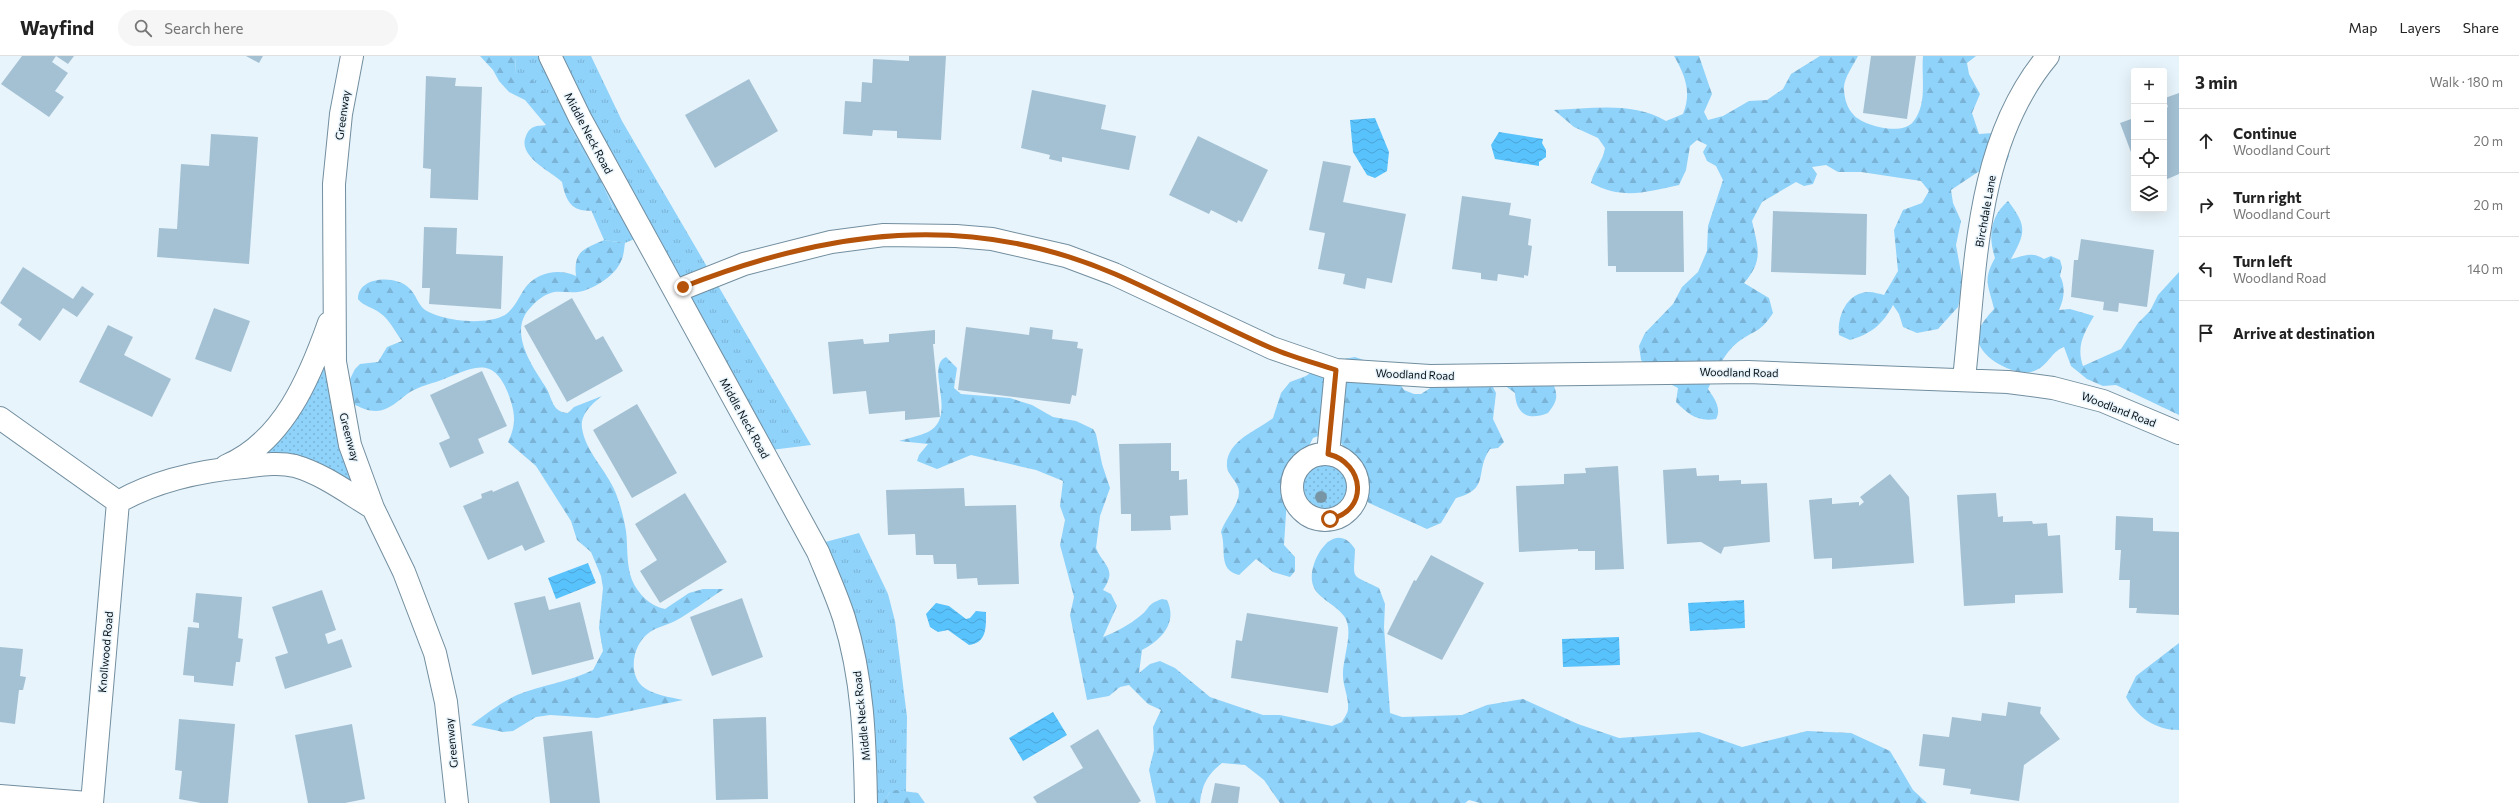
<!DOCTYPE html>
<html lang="en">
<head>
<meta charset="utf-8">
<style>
  body { margin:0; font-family:Commissioner,sans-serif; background:#f6f6f6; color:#222 }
  .controls { position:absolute; right:12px; top:12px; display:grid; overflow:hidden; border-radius:4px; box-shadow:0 4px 16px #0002 }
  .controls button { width:36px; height:36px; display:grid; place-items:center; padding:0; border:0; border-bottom:1px solid #e0e0e0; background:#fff; color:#222; font:20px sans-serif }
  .stop { position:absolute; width:12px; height:12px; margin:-9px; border:3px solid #b45309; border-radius:50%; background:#fff }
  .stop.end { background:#b45309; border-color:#fff; box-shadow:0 1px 4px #0008 }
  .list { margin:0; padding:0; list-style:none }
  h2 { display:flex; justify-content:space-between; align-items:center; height:52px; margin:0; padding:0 16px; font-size:17px }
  h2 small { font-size:13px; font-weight:400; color:#767676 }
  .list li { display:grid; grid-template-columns:26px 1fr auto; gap:12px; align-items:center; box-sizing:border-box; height:64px; padding:0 16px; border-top:1px solid #e0e0e0 }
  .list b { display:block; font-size:15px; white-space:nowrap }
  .list p { margin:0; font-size:13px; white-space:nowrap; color:#767676 }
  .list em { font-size:13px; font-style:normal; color:#767676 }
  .icon { flex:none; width:22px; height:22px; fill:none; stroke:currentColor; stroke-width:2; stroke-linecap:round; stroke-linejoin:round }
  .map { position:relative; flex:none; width:2179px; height:747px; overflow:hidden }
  header { display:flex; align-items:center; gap:24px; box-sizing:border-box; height:56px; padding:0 20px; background:#fff; border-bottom:1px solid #e0e0e0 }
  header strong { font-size:19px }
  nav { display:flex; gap:22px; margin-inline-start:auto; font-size:14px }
  .search { width:280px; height:36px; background:#f6f6f6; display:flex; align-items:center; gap:10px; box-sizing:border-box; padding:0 14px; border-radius:22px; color:#767676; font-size:15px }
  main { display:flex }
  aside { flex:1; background:#fff }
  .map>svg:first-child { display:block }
  .grass { fill:url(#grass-tufts) }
  .forest { fill:url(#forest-firs) }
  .park { fill:url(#park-dots) }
  .water { fill:url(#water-waves) }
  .building { fill:#a4c1d4 }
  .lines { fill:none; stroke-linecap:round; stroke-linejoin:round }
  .street-casing { stroke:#728e9f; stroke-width:24 }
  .secondary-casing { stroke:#728e9f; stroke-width:24 }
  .street { stroke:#fff; stroke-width:22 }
  .secondary { stroke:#fff; stroke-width:22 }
  .tree { fill:#7895a6 }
  .route { stroke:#b45309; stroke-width:5 }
  .labels { text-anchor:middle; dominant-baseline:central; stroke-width:3; stroke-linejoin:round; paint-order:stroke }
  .street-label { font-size:11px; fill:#040d13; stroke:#e8f4fb }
</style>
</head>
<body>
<header>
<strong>Wayfind</strong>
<div class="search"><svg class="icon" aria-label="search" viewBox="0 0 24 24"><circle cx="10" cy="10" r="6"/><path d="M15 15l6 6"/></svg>Search here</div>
<nav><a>Map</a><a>Layers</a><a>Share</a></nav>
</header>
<main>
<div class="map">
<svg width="2179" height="747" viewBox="0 0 2179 747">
  <defs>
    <pattern id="grass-tufts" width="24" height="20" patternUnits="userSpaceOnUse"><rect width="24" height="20" fill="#8fd2fa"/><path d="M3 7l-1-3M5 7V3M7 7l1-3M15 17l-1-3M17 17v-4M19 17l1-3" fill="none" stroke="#7ab3d5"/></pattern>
    <pattern id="forest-firs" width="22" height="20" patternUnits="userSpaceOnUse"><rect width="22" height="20" fill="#8fd2fa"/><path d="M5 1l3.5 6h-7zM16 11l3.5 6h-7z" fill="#7ab3d5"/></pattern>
    <pattern id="park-dots" width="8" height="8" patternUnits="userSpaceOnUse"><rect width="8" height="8" fill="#8fd2fa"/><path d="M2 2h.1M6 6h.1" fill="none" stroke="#7ab3d5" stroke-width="1.8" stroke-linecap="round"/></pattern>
    <pattern id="water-waves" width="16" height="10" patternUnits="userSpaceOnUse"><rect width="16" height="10" fill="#58c2fc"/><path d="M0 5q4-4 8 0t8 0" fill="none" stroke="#4ba6d7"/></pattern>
  </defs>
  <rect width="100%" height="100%" fill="#e8f4fb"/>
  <path class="grass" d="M516,0H591L622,65L811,389L763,395L644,179L625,187L604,184L591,154L614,153L596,113L582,95L570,69L515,17Z
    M859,477L888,538L895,565L907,661L906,736H890L883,747H866L857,616L814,489Z"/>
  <path class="forest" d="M480,0H516L515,17L532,24L558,50L570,69L582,95L596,113L614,154C584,154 569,162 562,126C550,115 517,100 526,80C527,77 530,72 534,71C537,69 543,70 546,69L525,44L509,36L499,25L493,14Z
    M1674,0H1699L1712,38L1704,56L1708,64L1723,60L1749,45L1767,44L1783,33L1791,18L1820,0H1858C1854,8 1844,22 1844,31C1844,40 1846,50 1852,57C1861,70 1902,80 1913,66C1928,48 1921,21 1923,0H1976L1967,7L1969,18L1980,38L1972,57L1979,78L1993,77L2007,88L2009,100L2005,109L1978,116L1951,134L1953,147L1961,165L1956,189L1963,228L1958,251L1938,273L1917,277L1903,271L1899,258L1893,249C1883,268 1871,278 1850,284L1839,279C1837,260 1847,236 1869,236C1874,236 1880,238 1884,239L1898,215L1894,174L1903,154L1922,147L1929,135L1921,125L1861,116H1838L1826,109L1812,111L1817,118L1813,128L1804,130L1796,126L1762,146L1752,165C1758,192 1764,204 1744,227L1769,242L1773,257C1760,277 1756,273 1738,286C1723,298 1716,316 1708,333C1714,342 1722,352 1716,363C1697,366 1688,358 1676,346L1678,332L1660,323L1641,304L1639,290L1645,277L1673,248L1682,231L1698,216L1707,195L1708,170L1723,124L1716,110L1707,105L1703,96L1707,89L1697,84L1690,90L1686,114L1679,129C1646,136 1623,144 1591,127C1594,114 1603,105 1605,92L1598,82L1574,71L1554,54C1591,53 1632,45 1666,65L1683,58C1692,36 1685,19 1674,0Z
    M2008,145C2027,170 2026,176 2011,203C2023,200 2032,195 2044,203L2051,200L2060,204L2062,211L2060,220C2066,231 2064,243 2059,254L2070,253L2094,260C2084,277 2076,290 2083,310L2121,293L2138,267L2150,255L2158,239L2179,216V359L2116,329L2103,330L2087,323L2071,310L2064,291C2050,296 2048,312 2031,316C2013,320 1975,300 1978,279C1979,269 1988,260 1994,253C1989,230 1982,225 1995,202C1988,180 1990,161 2008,145Z
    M604,184L625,187C624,192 624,200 621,205C616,219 593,234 578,236C570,237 562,235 554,236C545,238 537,244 531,251C508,274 530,307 545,330C553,342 551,356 568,357L574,351L602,340C593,347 580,358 582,372C585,394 604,412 613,431C619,443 624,462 626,475C628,491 626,508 632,524C638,538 650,550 665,553L689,537L703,533H724C708,543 692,556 675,565C667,569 657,571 650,576C634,586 627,616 642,630C652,639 670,641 683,644L597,662L550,659L536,661L513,675L503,676L471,669C486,658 500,647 517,639C542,629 569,626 593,614L603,595L599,572L603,532L601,520L591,496L577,484L571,465L536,410L508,386C517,367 515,356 508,337C493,300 475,311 444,323C434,327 420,330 410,336C400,343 389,355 376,355C368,355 362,352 355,349L348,338V327L355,313L360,308L378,306L387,291L402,285C395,276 390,264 380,257C373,251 364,251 358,243C358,220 396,219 409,232C416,238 418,249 425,254C435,260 446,262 457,264C472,266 492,266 505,259C514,253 519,241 525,232C537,216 559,212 576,220C573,194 585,193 604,184Z
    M946,301L957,312L954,332L961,338L1010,342L1032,349L1053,361L1076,365L1093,373L1096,378L1102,408L1110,432L1100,460L1096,492C1103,510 1118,512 1103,534L1111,538L1117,550L1103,581C1116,576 1129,569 1140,560C1151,552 1145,549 1162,543L1167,544C1178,567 1161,584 1142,594L1139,617L1150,608L1160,605L1175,612L1210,641L1263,659H1280L1332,670L1342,666C1344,662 1348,657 1348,653C1349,642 1343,630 1343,620C1342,602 1355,575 1344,560C1335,547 1314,542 1312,525C1309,503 1335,462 1355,493C1354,525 1349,517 1379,532L1385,548L1384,571L1390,657L1402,661L1462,659L1487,649L1523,643L1578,668L1619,682L1699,676L1742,691L1807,675L1851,677L1890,695L1913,734L1927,747H1480L1469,744L1465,747H1280L1264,724L1245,709L1222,707C1207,719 1202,729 1200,747H1156L1149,714L1154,694L1153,671L1161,654L1148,648L1129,629L1120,631L1109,640L1087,644L1070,559L1074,541L1060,489L1065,464L1060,450L1063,425L1036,414L971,399L937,413L917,405L919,399L928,388L899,385C908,382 919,380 928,376C959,360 924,311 946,301Z
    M1355,301L1390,313L1404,334L1414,338H1421L1458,314L1543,326L1554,330C1559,342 1555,348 1548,357C1528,365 1516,358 1515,337L1500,326L1492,329L1496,337L1493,363L1504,386L1498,392L1490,393C1474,416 1491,433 1456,442L1441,467L1427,473L1369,447L1363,441V421L1355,406L1336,380L1326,377L1313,382L1306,396L1292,411L1288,426L1284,489L1295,501V515L1290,521L1273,516L1256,503L1239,519C1217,514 1227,492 1221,476C1225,463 1239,449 1239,436C1239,426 1228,420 1227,411C1225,385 1257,375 1273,362L1281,337L1290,326L1306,320L1326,306Z
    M2179,587V674C2155,674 2137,661 2126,641L2136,620Z
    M896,734L918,737L925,747H883L890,736Z"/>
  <path class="park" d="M334,254L373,452L320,420L230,409L256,391Z
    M1292 431a33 33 0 1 1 66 0a33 33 0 1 1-66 0Z"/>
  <path class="water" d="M1375,62L1389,96L1387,115L1375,122L1367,119L1353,96L1350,64Z
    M1499,76L1543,83L1542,87L1546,94V101L1539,106V110L1495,103L1491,89Z
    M588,507L596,527L556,543L548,522Z
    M1744,544L1745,572L1690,575L1688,547Z
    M936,547L949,550L966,563L970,562L976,555L986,556C986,571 987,587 969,589L948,574L938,576L930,571L926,558Z
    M1619,581L1620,609L1563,611L1562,583Z
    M1053,656L1067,679L1023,705L1009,682Z"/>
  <path class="building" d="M22,0H56L52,6L68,17L55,35L64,41L49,61L1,28Z
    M56,0H74L68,8Z
    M246,0H263L259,7Z
    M909,0H946L941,84L897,82V75L873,74L872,80L843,78L845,45L861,46L862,26L872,27L873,3L909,5Z
    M1871,0H1916L1907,63L1863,57Z
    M426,20L456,22L455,30L482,31L478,144L430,142L431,113L423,112Z
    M749,23L778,75L715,112L685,59Z
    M1032,34L1106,49L1101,73L1136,80L1129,114L1062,101V106L1049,103L1050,99L1021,92Z
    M2179,37V118L2165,124L2164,53L2168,51L2165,42Z
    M2134,62V104L2120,67Z
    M211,78L258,81L249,208L157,201L159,172L177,173L181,108L209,110Z
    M1198,80L1268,114L1242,166L1238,164L1237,167L1211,154L1209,158L1169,139Z
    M1323,105L1351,110L1343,146L1406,158L1392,227L1367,222L1365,233L1343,228L1345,218L1318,213L1325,177L1309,174Z
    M1462,140L1511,147L1509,159L1531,163L1528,189L1532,190L1528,220L1524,219V222L1498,218L1497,225L1481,223V217L1452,213Z
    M1607,155H1683L1684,216H1616V210H1608Z
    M1773,155L1867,158L1866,219L1771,216Z
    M424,171L457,172L456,198L503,200L501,253L429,248L430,232H422Z
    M2081,183L2154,194L2147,251L2119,247L2118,256L2103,254L2104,246L2071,241L2074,204H2078Z
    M23,211L73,243L82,230L94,238L77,261L63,252L40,285L18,269L22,263L0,247Z
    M572,242L596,284L603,280L623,315L567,346L524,270Z
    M214,252L250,265L231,316L195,303Z
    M108,269L133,281L124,299L171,323L152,361L79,326Z
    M966,271L1029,279L1030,271L1053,274L1052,283L1078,286L1077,292L1083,293L1076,340L1072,339L1070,348L958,334Z
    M935,274V288H933L940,361L905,364V355L869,358L866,335L833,338L828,286L863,283L864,288L889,286V278Z
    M482,315L507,370L478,383L484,397L450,412L439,387L450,382L430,339Z
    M637,348L677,417L632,442L593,374Z
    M1171,387V415H1179V424L1187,423L1188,459L1170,460L1171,474L1131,475V458H1121L1119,388Z
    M1618,410L1624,513L1595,514V495H1578V493L1519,496L1516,430L1564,428V418L1586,417L1585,412Z
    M1696,412L1697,420L1719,419V425L1741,424V428L1767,427L1770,486L1724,491L1721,498L1701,486L1667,488L1663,414Z
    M1890,418L1909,441L1914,507L1832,513V502L1814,503L1809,444L1832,442V448L1859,446V450L1864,446L1860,441Z
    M518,425L545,486L525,495L522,489L488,504L463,450L482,442L481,438L492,434L493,436Z
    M964,432L965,450L1016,449L1019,528L978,529L977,522L957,523L956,508H934L933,499H916L915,478L888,479L886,434Z
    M685,437L727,506L660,547L640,515L657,504L635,468Z
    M1996,437L1998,461L2003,460V466L2032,465L2033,468L2047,467L2048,480L2060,479L2063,537L2015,539V547L1964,550L1957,439Z
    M2116,460L2153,462V475L2179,476V559L2136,557L2137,552H2129L2130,524H2119L2121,494H2115Z
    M1431,499L1484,527L1442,604L1387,578L1414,524L1416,525Z
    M322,534L336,574L325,578L328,588L342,583L352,611L285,633L275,601L288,597L272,551Z
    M196,537L242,541L238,582L243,583L240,606H236L233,630L194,626V620L183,619L188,571L199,572V567L193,566Z
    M545,540L549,554L580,546L594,603L532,619L514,547Z
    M742,542L763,601L712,620L690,561Z
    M1247,557L1338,571L1328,637L1231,622L1236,584L1242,585Z
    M0,591L23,593L20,620L26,621L23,634H19L15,668L0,666Z
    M2008,646L2041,651L2040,657L2060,683L2024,709L2019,745L1970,738L1971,733L1943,729L1945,713L1919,710L1923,678L1949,681L1952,661L1981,665L1982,657L2006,660Z
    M766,661L768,743L716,744L713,663Z
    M179,663L235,668L228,747H201L179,743L182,715L175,714Z
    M352,668L365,743L345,747H308L295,679Z
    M1098,673L1141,745L1138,747H1037L1033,741L1083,712L1070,690Z
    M592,675L600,747H550L543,681Z
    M1215,727L1240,731L1238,747H1211Z"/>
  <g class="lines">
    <defs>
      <path id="street" d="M352,0L341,58L334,128L335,306L350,389L373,452L404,516L435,597L446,646L457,747
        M676,235L744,208L831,186L884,179L956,180L992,183L1066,200L1114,218L1272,292L1336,314L1430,320L1748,316L2008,326L2053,332L2103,345L2179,377
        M1964,323C1976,215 1974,88 2048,0
        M0,362L118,446
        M1292 431a33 33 0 1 1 66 0a33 33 0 1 1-66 0Z
        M1328,398L1336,314
        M226,410C283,386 310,321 329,267
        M118,446C157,424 199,415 243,411C260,409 278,406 295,410C323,418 348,437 373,452
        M0,740L88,747
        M92,747L118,446"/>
      <path id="secondary" d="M550,0L580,62L818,496C827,518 837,540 844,562C863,622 865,685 866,747"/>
    </defs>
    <use href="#street" class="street-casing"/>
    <use href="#secondary" class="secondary-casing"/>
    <use href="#street" class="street"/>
    <use href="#secondary" class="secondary"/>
  </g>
  <circle class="tree" cx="1321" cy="441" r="6"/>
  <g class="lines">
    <path class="route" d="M683,231C828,174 968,155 1115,218C1168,241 1218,269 1271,292C1292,301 1315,307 1336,314L1328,398C1365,407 1369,455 1330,463"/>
  </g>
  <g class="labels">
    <g class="street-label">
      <text transform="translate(342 59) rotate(-82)">Greenway</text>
      <text transform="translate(589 77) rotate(62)">Middle Neck Road</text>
      <text transform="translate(1985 155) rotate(-80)">Birchdale Lane</text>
      <text transform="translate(1739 316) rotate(1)">Woodland Road</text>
      <text transform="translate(1415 318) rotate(2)">Woodland Road</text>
      <text transform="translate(2119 353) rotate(21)">Woodland Road</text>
      <text transform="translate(745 362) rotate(61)">Middle Neck Road</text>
      <text transform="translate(350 381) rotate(75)">Greenway</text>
      <text transform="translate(105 596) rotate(-85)">Knollwood Road</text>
      <text transform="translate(861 660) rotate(-96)">Middle Neck Road</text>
      <text transform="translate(451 687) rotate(-96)">Greenway</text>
    </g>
  </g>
</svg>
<div class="controls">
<button>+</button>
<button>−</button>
<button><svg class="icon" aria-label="locate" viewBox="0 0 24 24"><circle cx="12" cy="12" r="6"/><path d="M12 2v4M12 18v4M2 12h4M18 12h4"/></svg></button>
<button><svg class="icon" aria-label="layers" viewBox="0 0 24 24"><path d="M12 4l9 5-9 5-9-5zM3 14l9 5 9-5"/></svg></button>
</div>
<div class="stop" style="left:1330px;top:463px"></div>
<div class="stop end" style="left:683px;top:231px"></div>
</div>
<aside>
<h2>3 min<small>Walk · 180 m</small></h2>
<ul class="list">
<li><svg class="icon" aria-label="ahead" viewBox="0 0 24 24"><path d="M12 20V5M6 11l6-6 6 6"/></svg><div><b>Continue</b><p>Woodland Court</p></div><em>20 m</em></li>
<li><svg class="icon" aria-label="right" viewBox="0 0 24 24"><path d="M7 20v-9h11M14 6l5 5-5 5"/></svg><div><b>Turn right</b><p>Woodland Court</p></div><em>20 m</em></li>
<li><svg class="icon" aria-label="left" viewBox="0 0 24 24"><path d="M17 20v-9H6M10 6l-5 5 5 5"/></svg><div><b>Turn left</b><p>Woodland Road</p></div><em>140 m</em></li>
<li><svg class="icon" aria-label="arrive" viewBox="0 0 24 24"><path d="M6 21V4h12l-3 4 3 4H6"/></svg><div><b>Arrive at destination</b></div></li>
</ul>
</aside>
</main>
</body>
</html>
